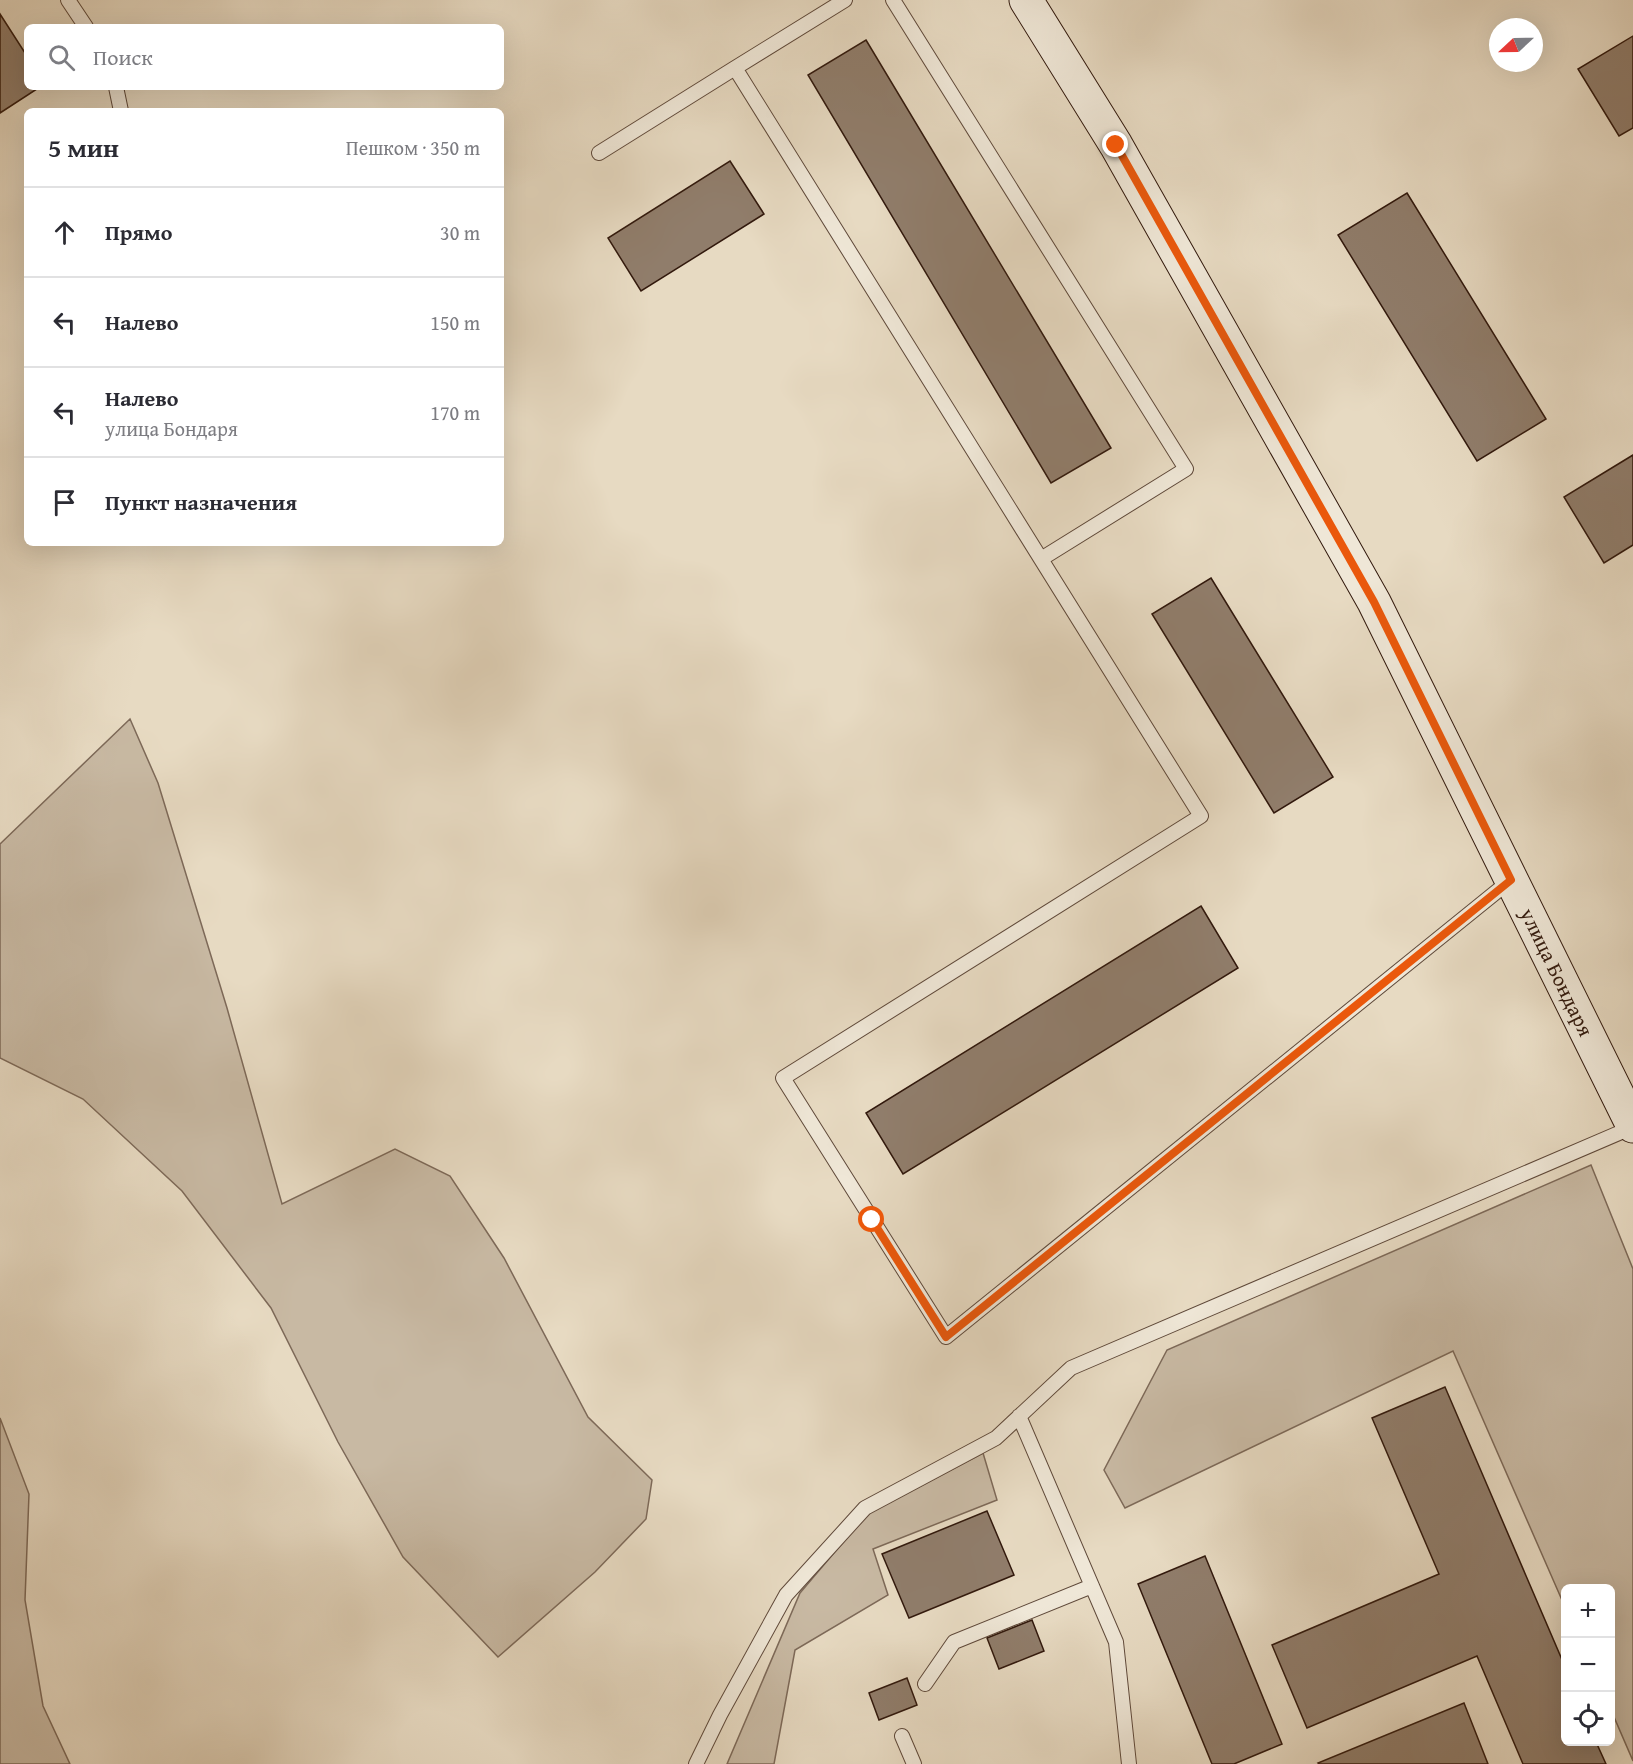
<!DOCTYPE html>
<html lang="ru">
<head>
<meta charset="utf-8">
<style>
  body { margin:0; font-family:"Gentium Book Plus",serif; background:#f7f7f7; color:#2b2b33 }
  .controls { position:absolute; right:18px; bottom:18px; display:grid; overflow:hidden; border-radius:9px; box-shadow:0 6px 24px #0002 }
  .controls button { width:54px; height:54px; display:grid; place-items:center; padding:0; border:0; border-bottom:2px solid #e1e1e2; background:#fff; color:#2b2b33; font:30px sans-serif }
  .compass { position:absolute; left:1489px; top:18px; width:54px; height:54px; border-radius:50%; background:#fff; box-shadow:0 6px 24px #0002; rotate:248deg }
  .stop { position:absolute; width:18px; height:18px; margin:-14px; border:4px solid #ea580c; border-radius:50%; background:#fff }
  .stop.end { background:#ea580c; border-color:#fff; box-shadow:0 2px 6px #0008 }
  .list { margin:0; padding:0; list-style:none }
  h2 { display:flex; justify-content:space-between; align-items:center; height:78px; margin:0; padding:0 24px; font-size:26px }
  h2 small { font-size:20px; font-weight:400; color:#7c7c81 }
  .list li { display:grid; grid-template-columns:39px 1fr auto; gap:18px; align-items:center; box-sizing:border-box; height:90px; padding:0 24px; border-top:2px solid #e1e1e2 }
  .list b { display:block; font-size:22px; white-space:nowrap }
  .list p { margin:0; font-size:20px; white-space:nowrap; color:#7c7c81 }
  .list em { font-size:20px; font-style:normal; color:#7c7c81 }
  .icon { flex:none; width:33px; height:33px; fill:none; stroke:currentColor; stroke-width:2; stroke-linecap:round; stroke-linejoin:round }
  .map { position:relative; flex:none; width:1633px; height:1764px; overflow:hidden }
  .search { position:absolute; background:#fff; box-shadow:0 6px 24px #0002; left:24px; top:24px; width:480px; height:66px; display:flex; align-items:center; gap:15px; box-sizing:border-box; padding:0 21px; border-radius:9px; color:#7c7c81; font-size:22px }
  .panel { position:absolute; background:#fff; box-shadow:0 6px 24px #0002; left:24px; top:108px; width:480px; height:438px; border-radius:9px }
  .map>svg:first-child { display:block }
  .green { fill:#c8b9a3; stroke:#7d6958; stroke-width:1.5 }
  .building { fill:#907d6b; stroke:#32190d; stroke-width:1.5 }
  .lines { fill:none; stroke-linecap:round; stroke-linejoin:round }
  .lane-casing { stroke:#5f493a; stroke-width:16 }
  .secondary-casing { stroke:#32190d; stroke-width:35 }
  .lane { stroke:#efe7d7; stroke-width:14 }
  .secondary { stroke:#efe7d7; stroke-width:33 }
  .route { stroke:#ea580c; stroke-width:8 }
  .labels { text-anchor:middle; dominant-baseline:central; stroke-width:4.5; stroke-linejoin:round; paint-order:stroke }
  .street-label { font-size:21px; fill:#32190d; stroke:#efe7d7 }
</style>
</head>
<body>
<div class="map">
<svg width="1633" height="1764" viewBox="0 0 1633 1764">
  <rect width="100%" height="100%" fill="#e7dac2"/>
  <filter id="stains"><feTurbulence type="fractalNoise" baseFrequency=".00333" numOctaves="4"/><feColorMatrix values="0 0 0 0 .2 0 0 0 0 .09 0 0 0 0 .02 0 0 0 .5 -.17"/></filter>
  <radialGradient id="worn" r=".72"><stop offset=".6" stop-color="#630" stop-opacity="0"/><stop offset="1" stop-color="#630" stop-opacity=".3"/></radialGradient>
  <path class="green" d="M130,719L158,783L227,1008L282,1204L395,1149L450,1176L504,1258L588,1417L652,1480L646,1519L595,1572L498,1657L403,1557L338,1442L271,1308L182,1191L83,1099L0,1058V844Z
    M1591,1165L1633,1269V1761L1611,1710L1610,1588H1566L1565,1607L1453,1351L1125,1508L1104,1470L1167,1350Z
    M0,1418L29,1494L25,1600L43,1706L70,1764H0Z
    M983,1453L997,1500L873,1549L888,1595L795,1650L774,1764H727L800,1593L867,1514Z"/>
  <path class="building" d="M0,14L27,56V87H40L0,113Z
    M1633,36V128L1619,136L1578,69Z
    M866,40L1111,448L1051,483L808,75Z
    M730,161L764,214L641,291L608,238Z
    M1407,193L1546,419L1477,461L1338,235Z
    M1633,455V545L1604,563L1564,497Z
    M1211,578L1333,777L1274,813L1152,614Z
    M1201,906L1238,968L903,1174L866,1113Z
    M1445,1387L1566,1669V1742H1596L1606,1764H1523L1477,1656L1307,1728L1272,1645L1439,1574L1372,1418Z
    M987,1511L1014,1575L909,1618L882,1554Z
    M1205,1556L1282,1744L1234,1764H1212L1138,1584Z
    M1032,1620L1044,1651L999,1669L987,1638Z
    M907,1678L917,1705L879,1720L869,1693Z
    M1464,1703L1488,1764H1319L1318,1763Z"/>
  <g class="lines">
    <defs>
      <path id="lane" d="M68,0L86,27
        M893,0L1186,469L1041,559
        M735,68L845,0
        M116,87L121,111
        M599,153L735,68L1201,816L783,1078L946,1337L1511,880
        M1019,1416L1116,1642L1129,1764
        M925,1684L954,1642L1092,1586
        M902,1736L914,1764
        M696,1764L720,1715L786,1595L865,1508L996,1438L1071,1368L1633,1127"/>
      <path id="secondary" d="M1026,0L1116,145L1374,602L1633,1126"/>
    </defs>
    <use href="#lane" class="lane-casing"/>
    <use href="#secondary" class="secondary-casing"/>
    <use href="#lane" class="lane"/>
    <use href="#secondary" class="secondary"/>
  </g>
  <g class="lines">
    <path class="route" d="M872,1220L946,1337L1511,880L1374,602L1116,145"/>
  </g>
  <g class="labels">
    <g class="street-label">
      <text transform="translate(1557 972) rotate(64)">улица Бондаря</text>
    </g>
  </g>
  <rect width="100%" height="100%" filter="url(#stains)"/>
  <rect width="100%" height="100%" fill="url(#worn)"/>
</svg>
<div class="controls">
<button>+</button>
<button>−</button>
<button><svg class="icon" aria-label="locate" viewBox="0 0 24 24"><circle cx="12" cy="12" r="6"/><path d="M12 2v4M12 18v4M2 12h4M18 12h4"/></svg></button>
</div>
<svg class="compass" viewBox="-18 -18 36 36"><path d="M0-13l5 13h-10z" fill="#e53935"/><path d="M0 13l5-13h-10z" fill="#7c7c81"/></svg>
<div class="stop" style="left:872px;top:1220px"></div>
<div class="stop end" style="left:1116px;top:145px"></div>
<div class="search"><svg class="icon" aria-label="search" viewBox="0 0 24 24"><circle cx="10" cy="10" r="6"/><path d="M15 15l6 6"/></svg>Поиск</div>
<section class="panel">
<h2>5 мин<small>Пешком · 350 m</small></h2>
<ul class="list">
<li><svg class="icon" aria-label="ahead" viewBox="0 0 24 24"><path d="M12 20V5M6 11l6-6 6 6"/></svg><div><b>Прямо</b></div><em>30 m</em></li>
<li><svg class="icon" aria-label="left" viewBox="0 0 24 24"><path d="M17 20v-9H6M10 6l-5 5 5 5"/></svg><div><b>Налево</b></div><em>150 m</em></li>
<li><svg class="icon" aria-label="left" viewBox="0 0 24 24"><path d="M17 20v-9H6M10 6l-5 5 5 5"/></svg><div><b>Налево</b><p>улица Бондаря</p></div><em>170 m</em></li>
<li><svg class="icon" aria-label="arrive" viewBox="0 0 24 24"><path d="M6 21V4h12l-3 4 3 4H6"/></svg><div><b>Пункт назначения</b></div></li>
</ul>
</section>
</div>
</body>
</html>
